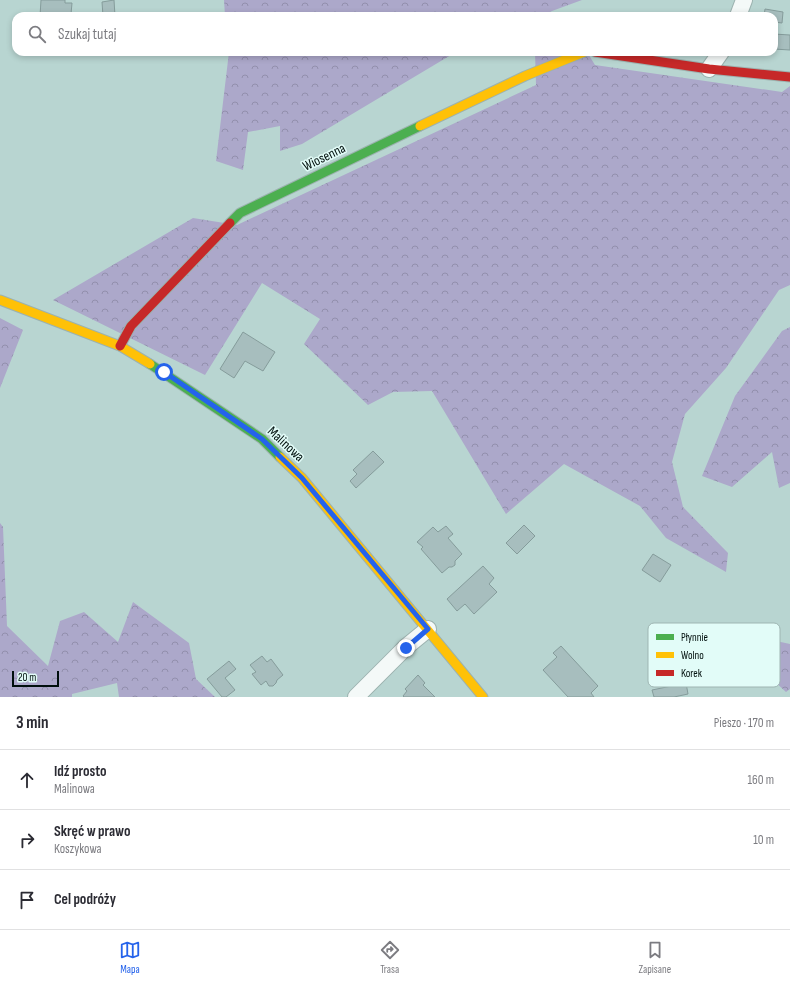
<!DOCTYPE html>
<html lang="pl">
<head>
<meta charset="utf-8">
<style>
  body { margin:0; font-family:"Sofia Sans Condensed",sans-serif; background:#f2f2f3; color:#2b2b33 }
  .scale { position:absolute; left:12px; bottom:10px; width:47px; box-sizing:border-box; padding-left:4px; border:2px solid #000f0d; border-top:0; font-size:11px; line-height:14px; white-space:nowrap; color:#000f0d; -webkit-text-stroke:3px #e2fcf8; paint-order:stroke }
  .stop { position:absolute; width:12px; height:12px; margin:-9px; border:3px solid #2563eb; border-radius:50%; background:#fff }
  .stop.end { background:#2563eb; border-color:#fff; box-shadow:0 1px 4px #0008 }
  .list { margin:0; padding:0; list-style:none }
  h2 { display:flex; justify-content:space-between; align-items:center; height:52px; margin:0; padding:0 16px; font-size:17px }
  h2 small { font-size:13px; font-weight:400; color:#7c7c81 }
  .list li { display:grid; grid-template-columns:26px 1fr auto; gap:12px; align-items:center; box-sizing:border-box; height:60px; padding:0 16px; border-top:1px solid #e1e1e2 }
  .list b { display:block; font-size:15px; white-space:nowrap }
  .list p { margin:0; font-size:13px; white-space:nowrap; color:#7c7c81 }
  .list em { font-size:13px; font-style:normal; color:#7c7c81 }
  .icon { flex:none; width:22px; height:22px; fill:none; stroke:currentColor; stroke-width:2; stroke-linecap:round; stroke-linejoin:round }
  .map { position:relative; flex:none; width:790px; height:697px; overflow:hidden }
  .search { position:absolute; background:#fff; box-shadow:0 2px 6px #0003; left:12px; right:12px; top:12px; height:44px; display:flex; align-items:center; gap:10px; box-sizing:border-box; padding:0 14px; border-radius:12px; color:#7c7c81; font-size:15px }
  .sheet { height:232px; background:#fff }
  nav { display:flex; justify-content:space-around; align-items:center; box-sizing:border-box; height:56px; border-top:1px solid #e1e1e2; background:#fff; font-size:11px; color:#7c7c81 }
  nav a { display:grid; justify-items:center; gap:2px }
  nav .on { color:#2563eb }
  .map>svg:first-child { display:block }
  .forest { fill:url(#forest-crowns) }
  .building { fill:#a7bebe; stroke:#859c9b }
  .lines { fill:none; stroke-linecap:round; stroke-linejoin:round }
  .street-casing { stroke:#9cb2af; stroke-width:18 }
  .fast-casing { stroke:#9cb2af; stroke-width:11 }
  .slow-casing { stroke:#9cb2af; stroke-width:11 }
  .jam-casing { stroke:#9cb2af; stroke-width:11 }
  .street { stroke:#f4f9f8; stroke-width:16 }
  .fast { stroke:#4caf50; stroke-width:9 }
  .slow { stroke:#ffc107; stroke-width:9 }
  .jam { stroke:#c62828; stroke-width:9 }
  .route { stroke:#2563eb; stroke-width:5 }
  .labels { text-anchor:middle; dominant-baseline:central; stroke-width:3; stroke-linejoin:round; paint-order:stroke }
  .street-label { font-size:14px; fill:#000f0d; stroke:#e2fcf8 }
  .key { fill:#e2fcf8; stroke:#9eb5b2; stroke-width:1 }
  .key-label { font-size:11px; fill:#000f0d }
</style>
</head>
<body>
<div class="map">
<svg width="790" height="697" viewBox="0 0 790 697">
  <defs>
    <pattern id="forest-crowns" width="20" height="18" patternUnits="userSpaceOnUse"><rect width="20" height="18" fill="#aca8ca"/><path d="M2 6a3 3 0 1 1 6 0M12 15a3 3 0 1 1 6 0" fill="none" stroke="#928fac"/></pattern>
  </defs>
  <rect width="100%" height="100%" fill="#b8d5d1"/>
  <path class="forest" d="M224,0H582L552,11L543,16H225Z
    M229,52H456L302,144L280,151V126L248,132L243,170L216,161Z
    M535,52H587L595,65L782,92L790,86V285L779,290L726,368L685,414L672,462L683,507L728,553L726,572L666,538L640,506L564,464L506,514L432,391L393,392L368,405L304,344L320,319L262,283L205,375L53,300L193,218L237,225L536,85Z
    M0,318L23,330L0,388Z
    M790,327V483L779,488L772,452L732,487L702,476L735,396L782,331Z
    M0,523L3,527L7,626L48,666L60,621L84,612L118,642L133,602L189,643L196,679L215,697H119L117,683L72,694V697H0Z
    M767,639L790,644V689L786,692L758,666L749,648Z"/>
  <path class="building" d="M41,0H65V3H72L71,14L64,13V16H40Z
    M114,0L115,16H103L102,2Z
    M765,9L783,12L782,23L774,22V16H764Z
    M774,34L790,35V50L774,49Z
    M243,332L275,352L263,371L245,361L234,378L220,369Z
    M373,451L384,462L356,488L350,481L357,474L353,470Z
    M524,525L535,536L517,554L506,543Z
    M446,526L453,534L448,538L462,554L455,561V565L452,567H449L442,573L421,549L423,547L417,542L433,527L438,532Z
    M653,554L671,565L660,582L642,570Z
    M483,566L494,578L489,584L497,592L474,614L465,604L457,611L447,599Z
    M561,646L598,686L591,693L594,697H568L543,670L557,657L553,653Z
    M262,656L267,662L271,659L283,675L277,680L276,683L273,686H269L266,681L261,685L252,674L256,672L250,665Z
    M229,661L236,669L225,678L235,690L226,697H222L207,679Z
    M418,675L425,683L423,685L435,697H404L403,696L407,691L405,689Z
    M686,683L688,694L674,697H654L652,690Z"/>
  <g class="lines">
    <defs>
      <path id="street" d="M738,16L744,0
        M709,69L721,52
        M356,697L406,647L428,629"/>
      <path id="fast" d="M230,223L240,213L420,126
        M150,364L262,439L280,457"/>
      <path id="slow" d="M420,126L525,76L584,52
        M0,300L120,346L150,364
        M280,457L302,478L483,697"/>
      <path id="jam" d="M595,52L709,69L790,77
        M120,346L131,326L230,223"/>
    </defs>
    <use href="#street" class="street-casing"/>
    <use href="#fast" class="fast-casing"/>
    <use href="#slow" class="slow-casing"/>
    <use href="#jam" class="jam-casing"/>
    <use href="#street" class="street"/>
    <use href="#fast" class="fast"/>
    <use href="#slow" class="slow"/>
    <use href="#jam" class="jam"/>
  </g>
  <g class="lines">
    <path class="route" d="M164,372L262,439L302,478L428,629L406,648"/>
  </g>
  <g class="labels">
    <g class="street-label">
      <text transform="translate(324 157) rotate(-26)">Wiosenna</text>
      <text transform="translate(286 444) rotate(43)">Malinowa</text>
    </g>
  </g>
  <rect x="648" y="623" width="132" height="64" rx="6" class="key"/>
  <rect x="656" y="634" width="18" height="6" fill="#4caf50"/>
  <rect x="656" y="652" width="18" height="6" fill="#ffc107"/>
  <rect x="656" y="670" width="18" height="6" fill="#c62828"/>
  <g class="key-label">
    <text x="681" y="641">Płynnie</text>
    <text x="681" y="659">Wolno</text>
    <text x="681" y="677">Korek</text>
  </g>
</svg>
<div class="scale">20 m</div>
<div class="stop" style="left:164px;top:372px"></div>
<div class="stop end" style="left:406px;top:648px"></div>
<div class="search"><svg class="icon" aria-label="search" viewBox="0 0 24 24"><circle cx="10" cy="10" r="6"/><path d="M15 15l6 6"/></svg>Szukaj tutaj</div>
</div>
<section class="sheet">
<h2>3 min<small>Pieszo · 170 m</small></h2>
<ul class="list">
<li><svg class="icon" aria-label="ahead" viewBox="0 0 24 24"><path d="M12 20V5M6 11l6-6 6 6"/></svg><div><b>Idź prosto</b><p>Malinowa</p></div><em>160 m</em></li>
<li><svg class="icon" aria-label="right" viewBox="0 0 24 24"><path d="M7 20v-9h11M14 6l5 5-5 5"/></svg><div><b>Skręć w prawo</b><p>Koszykowa</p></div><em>10 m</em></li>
<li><svg class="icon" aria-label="arrive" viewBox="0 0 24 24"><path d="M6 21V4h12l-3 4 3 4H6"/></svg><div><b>Cel podróży</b></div></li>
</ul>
</section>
<nav>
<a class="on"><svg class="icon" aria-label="map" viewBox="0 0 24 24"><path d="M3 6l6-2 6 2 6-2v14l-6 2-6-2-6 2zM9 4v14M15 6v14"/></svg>Mapa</a>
<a><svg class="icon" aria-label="directions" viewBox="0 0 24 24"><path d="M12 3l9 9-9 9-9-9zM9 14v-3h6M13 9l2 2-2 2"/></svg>Trasa</a>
<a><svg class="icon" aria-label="saved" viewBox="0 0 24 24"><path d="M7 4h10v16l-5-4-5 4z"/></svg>Zapisane</a>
</nav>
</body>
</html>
